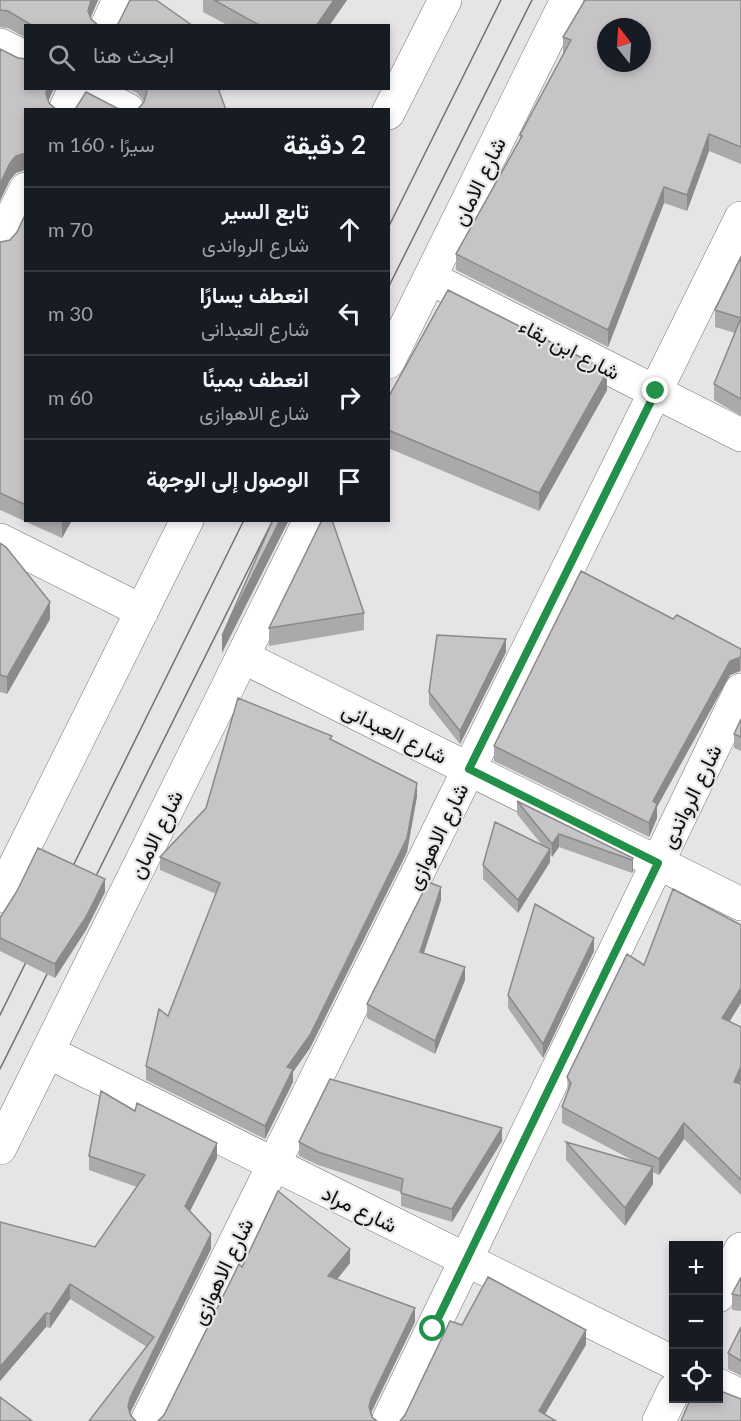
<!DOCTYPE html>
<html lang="ar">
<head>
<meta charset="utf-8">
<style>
  body { margin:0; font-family:Lato,Vazirmatn,sans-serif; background:#242831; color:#f1f3f6; direction:rtl }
  .controls { position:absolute; right:18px; bottom:18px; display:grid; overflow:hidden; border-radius:0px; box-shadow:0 3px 9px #0003 }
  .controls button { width:54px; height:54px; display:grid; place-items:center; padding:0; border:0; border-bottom:2px solid #363941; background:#171b24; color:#f1f3f6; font:30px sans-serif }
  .compass { position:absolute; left:597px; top:18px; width:54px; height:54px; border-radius:50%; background:#171b24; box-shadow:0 3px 9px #0003; rotate:343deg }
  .stop { position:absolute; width:18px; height:18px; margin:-14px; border:4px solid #229049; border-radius:50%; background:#fff }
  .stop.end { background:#229049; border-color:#fff; box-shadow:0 2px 6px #0008 }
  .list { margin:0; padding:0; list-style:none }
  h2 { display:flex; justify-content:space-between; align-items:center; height:78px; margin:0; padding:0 24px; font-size:26px }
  h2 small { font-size:20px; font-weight:400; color:#9ea1a6 }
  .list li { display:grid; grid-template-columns:39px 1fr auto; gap:18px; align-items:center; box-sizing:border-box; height:84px; padding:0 24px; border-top:2px solid #363941 }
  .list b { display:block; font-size:22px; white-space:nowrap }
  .list p { margin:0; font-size:20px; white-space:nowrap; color:#9ea1a6 }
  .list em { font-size:20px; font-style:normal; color:#9ea1a6 }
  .icon { flex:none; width:33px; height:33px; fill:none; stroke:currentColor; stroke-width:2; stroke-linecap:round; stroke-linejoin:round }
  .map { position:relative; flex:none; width:741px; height:1421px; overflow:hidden; direction:ltr }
  .search { position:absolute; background:#171b24; box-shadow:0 3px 9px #0003; left:24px; top:24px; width:366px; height:66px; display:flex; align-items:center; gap:15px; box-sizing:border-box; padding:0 21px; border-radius:0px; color:#9ea1a6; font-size:22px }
  .panel { position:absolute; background:#171b24; box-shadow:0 3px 9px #0003; left:24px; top:108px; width:366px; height:414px; border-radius:0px; direction:rtl }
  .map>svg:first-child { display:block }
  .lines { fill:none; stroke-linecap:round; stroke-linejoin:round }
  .minor-casing { stroke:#7a7779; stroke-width:34 }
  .tertiary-casing { stroke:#7a7779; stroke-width:34 }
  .minor { stroke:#fff; stroke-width:33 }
  .tertiary { stroke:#fff; stroke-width:33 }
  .tram { stroke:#727072; stroke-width:1.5 }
  .wall { fill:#aba9ab }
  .shaded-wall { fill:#8b898b }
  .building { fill:#c7c4c7; stroke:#8b898b; stroke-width:1.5; fill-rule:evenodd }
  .route { stroke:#229049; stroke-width:8 }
  .labels { text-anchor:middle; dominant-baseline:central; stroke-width:4.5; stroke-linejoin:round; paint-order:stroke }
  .street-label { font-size:21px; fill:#100f10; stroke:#e7e4e7 }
</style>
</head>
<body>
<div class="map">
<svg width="741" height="1421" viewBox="0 0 741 1421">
  <rect width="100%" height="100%" fill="#e7e4e7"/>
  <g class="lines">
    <defs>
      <path id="minor" d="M107,26L119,0
        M0,45L26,58
        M86,88L128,110
        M65,110L75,88
        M0,241L26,189
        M430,278L741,435
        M0,540L142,611
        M243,657L741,904
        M48,1052L674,1363
        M718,1296L741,1249
        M718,1385L741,1396
        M147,1421L741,218
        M388,1421L741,690
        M659,1421L674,1390"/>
      <path id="tertiary" d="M388,113L445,0
        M388,362L567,0
        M0,896L187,520
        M0,1148L310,520"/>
    </defs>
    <use href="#minor" class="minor-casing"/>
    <use href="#tertiary" class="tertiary-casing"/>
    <use href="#minor" class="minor"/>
    <use href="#tertiary" class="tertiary"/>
    <path class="tram" d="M388,228L501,0
      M388,288L532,0
      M67,878L244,520
      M90,888L273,520
      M0,1015L33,948
      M0,1069L55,958"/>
  </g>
  <path class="wall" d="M0,0H98L91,17V19L99,26H26V38L8,28L0,27Z
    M203,0H347L329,26H229L203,12Z
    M741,0V164L709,151L687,211L664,203L608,347L456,270V254L520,141V135L563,54V37Z
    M127,88H218L138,109L144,102L143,100L137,93Z
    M26,213V520H72L62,538L0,510V242L10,240L17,232Z
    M741,257V416L714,400V384L735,333L715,327V310Z
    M594,367L607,390L539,511L388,448V398Z
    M0,543L50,619L7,694L0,692Z
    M364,613V630L269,646V628Z
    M673,619L741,649V671L730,675L657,807V818L649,837L494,761V746Z
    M506,652L460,744L429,705V692Z
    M741,719V751L734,748V734Z
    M332,740L417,796L407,852L310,1048L293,1072V1082L265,1139L146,1080V1066L168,1016L216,894L160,870V857Z
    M517,801L633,858V871L632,873L559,847L552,857L550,854V862L518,913L483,879V865L542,845L517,814Z
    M105,892L86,930L55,978L0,951V918Z
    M441,900L424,953L465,980L435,1054L367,1018V1004Z
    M594,951L543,1058L508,1008V995Z
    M644,965L729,1022L740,1084H741V1195L684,1139L659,1175L653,1172V1184L625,1226L566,1160V1142L634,1161L562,1123V1107L568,1093L567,1077Z
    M502,1141L452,1222L401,1206V1192L318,1165L299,1156V1142Z
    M89,1156L217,1158L190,1211L211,1249L130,1413L131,1416L89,1421L147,1347L70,1299L50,1328L46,1327L0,1381V1222L95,1247L137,1187L89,1170Z
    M741,1277V1311L732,1310V1294Z
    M741,1327V1376L728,1369V1353Z"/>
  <path class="shaded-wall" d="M91,0H98L90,19L88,11Z
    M334,0H347L329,26H316Z
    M47,88H54L48,102L46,94Z
    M709,134V151L687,211V195Z
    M25,153V170L16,173L10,180L0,201V184L10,163L16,156Z
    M664,187V203L608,347V330Z
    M607,372V390L539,511V493Z
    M63,520H72L62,538V521Z
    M280,520H289L222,653V636Z
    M50,602V619L7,694V677Z
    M506,639V652L460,744V731Z
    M740,657V671L730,675L657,807V818L649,837V823L653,801L730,661Z
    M417,783V796L407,852L310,1048L293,1072V1082L265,1139V1126L287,1067Z
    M559,834V847L552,857V844Z
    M550,849V862L518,913V900Z
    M633,858V871L632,873V860Z
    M105,879V892L86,930L55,978V964Z
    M441,887V900L420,965V952Z
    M594,938V951L543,1058V1044Z
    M465,967V980L435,1054V1041Z
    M741,988V1003L722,1034V1018Z
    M741,1066V1081L734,1097V1082Z
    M684,1123V1139L659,1175V1159Z
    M502,1128V1141L452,1222V1209Z
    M217,1143V1158L185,1221V1206Z
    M653,1167V1184L625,1226V1208Z
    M211,1234V1249L130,1413L128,1407L130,1398Z
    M350,1249V1263L328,1291V1276Z
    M70,1284V1299L50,1328V1314Z
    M415,1308V1322L371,1413L369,1407L371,1399Z
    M46,1313V1327L0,1381V1367Z
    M586,1330V1345L541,1421L539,1411Z"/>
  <path class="building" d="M0,0H91L88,11L91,19L99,26H33L8,11L0,10Z
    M130,0H156L193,26H114L118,24Z
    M214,0H334L316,26H261Z
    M585,0H741V147L709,134L687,195L664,187L608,330L456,254L522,136L520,135L571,40L563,37ZM606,27H642V63H606Z
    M0,49L18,58L26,59V88H47L46,94L49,103L57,110H26V153L16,156L10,163L0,184Z
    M146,88H218L226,110H136L138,109L144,102L147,91Z
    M86,92L119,109L120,110H72L76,108Z
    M26,213V505L0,493V242L10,240L17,232Z
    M741,257V399L714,384L741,318L715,310Z
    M448,290L594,364L593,367L607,372L539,493L388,430V398Z
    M273,520H280L222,636Z
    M322,520H332L364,613L269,628Z
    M0,543L6,547L50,602L7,677L0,675Z
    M581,571L673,619L677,615L741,649V657L730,661L653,801L657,804L649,823L494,746Z
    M437,635L506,639L460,731L429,692Z
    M238,698L332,736L330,739L417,783L407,838L310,1035L287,1067L293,1069L265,1126L146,1066L159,1009L168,1016L220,883L160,857L206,808Z
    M741,719V737L734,734Z
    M517,801L633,858L632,860L559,834L552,844Z
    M495,822L550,849L518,900L483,865Z
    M38,848L105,879L86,917L55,964L0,938V918L17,891Z
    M428,882L441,887L420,952L465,967L435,1041L367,1004Z
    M673,889L741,925V988L722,1018L741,1027V1066L734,1082L741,1084V1180L684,1123L659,1159L562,1107L571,1083L567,1077L627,954L644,965Z
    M535,904L594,938L543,1044L508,995Z
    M330,1079L502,1128L452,1209L401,1193L403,1179L318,1152L299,1142Z
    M101,1091L135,1111L137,1103L217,1143L185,1206L211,1234L130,1398L128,1407L131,1416L136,1421H89L154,1337L70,1284L50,1314L46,1313L0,1367V1222L95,1247L145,1175L89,1156Z
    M566,1142L653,1167L625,1208Z
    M278,1191L350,1249L328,1276L415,1308L371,1399L369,1407L372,1417L377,1421H158L164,1415L239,1264L242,1267Z
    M488,1277L586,1330L539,1411L556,1421H400L405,1415L450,1321L462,1325Z
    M741,1277V1296L732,1294Z
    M741,1327V1361L728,1353Z
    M718,1390L741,1399V1421H681L691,1398H718Z
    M0,1397L32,1421H0Z"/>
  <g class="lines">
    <path class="route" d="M433,1329L658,863L469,769L656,391"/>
  </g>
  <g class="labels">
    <g class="street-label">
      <text transform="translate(478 181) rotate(-64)">شارع الامان</text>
      <text transform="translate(570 348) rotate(27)">شارع ابن بقاء</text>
      <text transform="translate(395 732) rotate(26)">شارع العبدانى</text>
      <text transform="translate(690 796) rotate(-64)">شارع الرواندى</text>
      <text transform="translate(155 834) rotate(-64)">شارع الامان</text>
      <text transform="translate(436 836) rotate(-64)">شارع الاهوازى</text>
      <text transform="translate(360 1208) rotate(26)">شارع مراد</text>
      <text transform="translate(221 1271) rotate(-64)">شارع الاهوازى</text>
    </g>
  </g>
</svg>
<div class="controls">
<button>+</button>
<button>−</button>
<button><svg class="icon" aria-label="locate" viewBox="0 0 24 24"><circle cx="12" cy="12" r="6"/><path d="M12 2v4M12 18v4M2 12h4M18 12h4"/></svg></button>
</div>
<svg class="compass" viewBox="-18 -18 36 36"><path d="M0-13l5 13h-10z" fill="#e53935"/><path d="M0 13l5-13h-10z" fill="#9ea1a6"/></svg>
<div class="stop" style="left:433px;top:1329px"></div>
<div class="stop end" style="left:656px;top:391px"></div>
<div class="search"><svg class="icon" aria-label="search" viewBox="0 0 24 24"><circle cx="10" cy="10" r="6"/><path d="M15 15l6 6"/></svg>ابحث هنا</div>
<section class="panel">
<h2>2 دقيقة<small>سيرًا · 160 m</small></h2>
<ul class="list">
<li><svg class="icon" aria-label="ahead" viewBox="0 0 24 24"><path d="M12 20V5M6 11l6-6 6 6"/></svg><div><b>تابع السير</b><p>شارع الرواندى</p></div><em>70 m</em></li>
<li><svg class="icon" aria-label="left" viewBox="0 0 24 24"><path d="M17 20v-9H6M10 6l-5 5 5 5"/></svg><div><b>انعطف يسارًا</b><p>شارع العبدانى</p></div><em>30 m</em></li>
<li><svg class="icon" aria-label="right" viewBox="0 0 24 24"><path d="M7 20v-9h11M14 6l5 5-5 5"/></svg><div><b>انعطف يمينًا</b><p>شارع الاهوازى</p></div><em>60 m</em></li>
<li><svg class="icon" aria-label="arrive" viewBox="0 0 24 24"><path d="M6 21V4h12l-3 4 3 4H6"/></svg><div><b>الوصول إلى الوجهة</b></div></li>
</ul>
</section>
</div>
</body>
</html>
